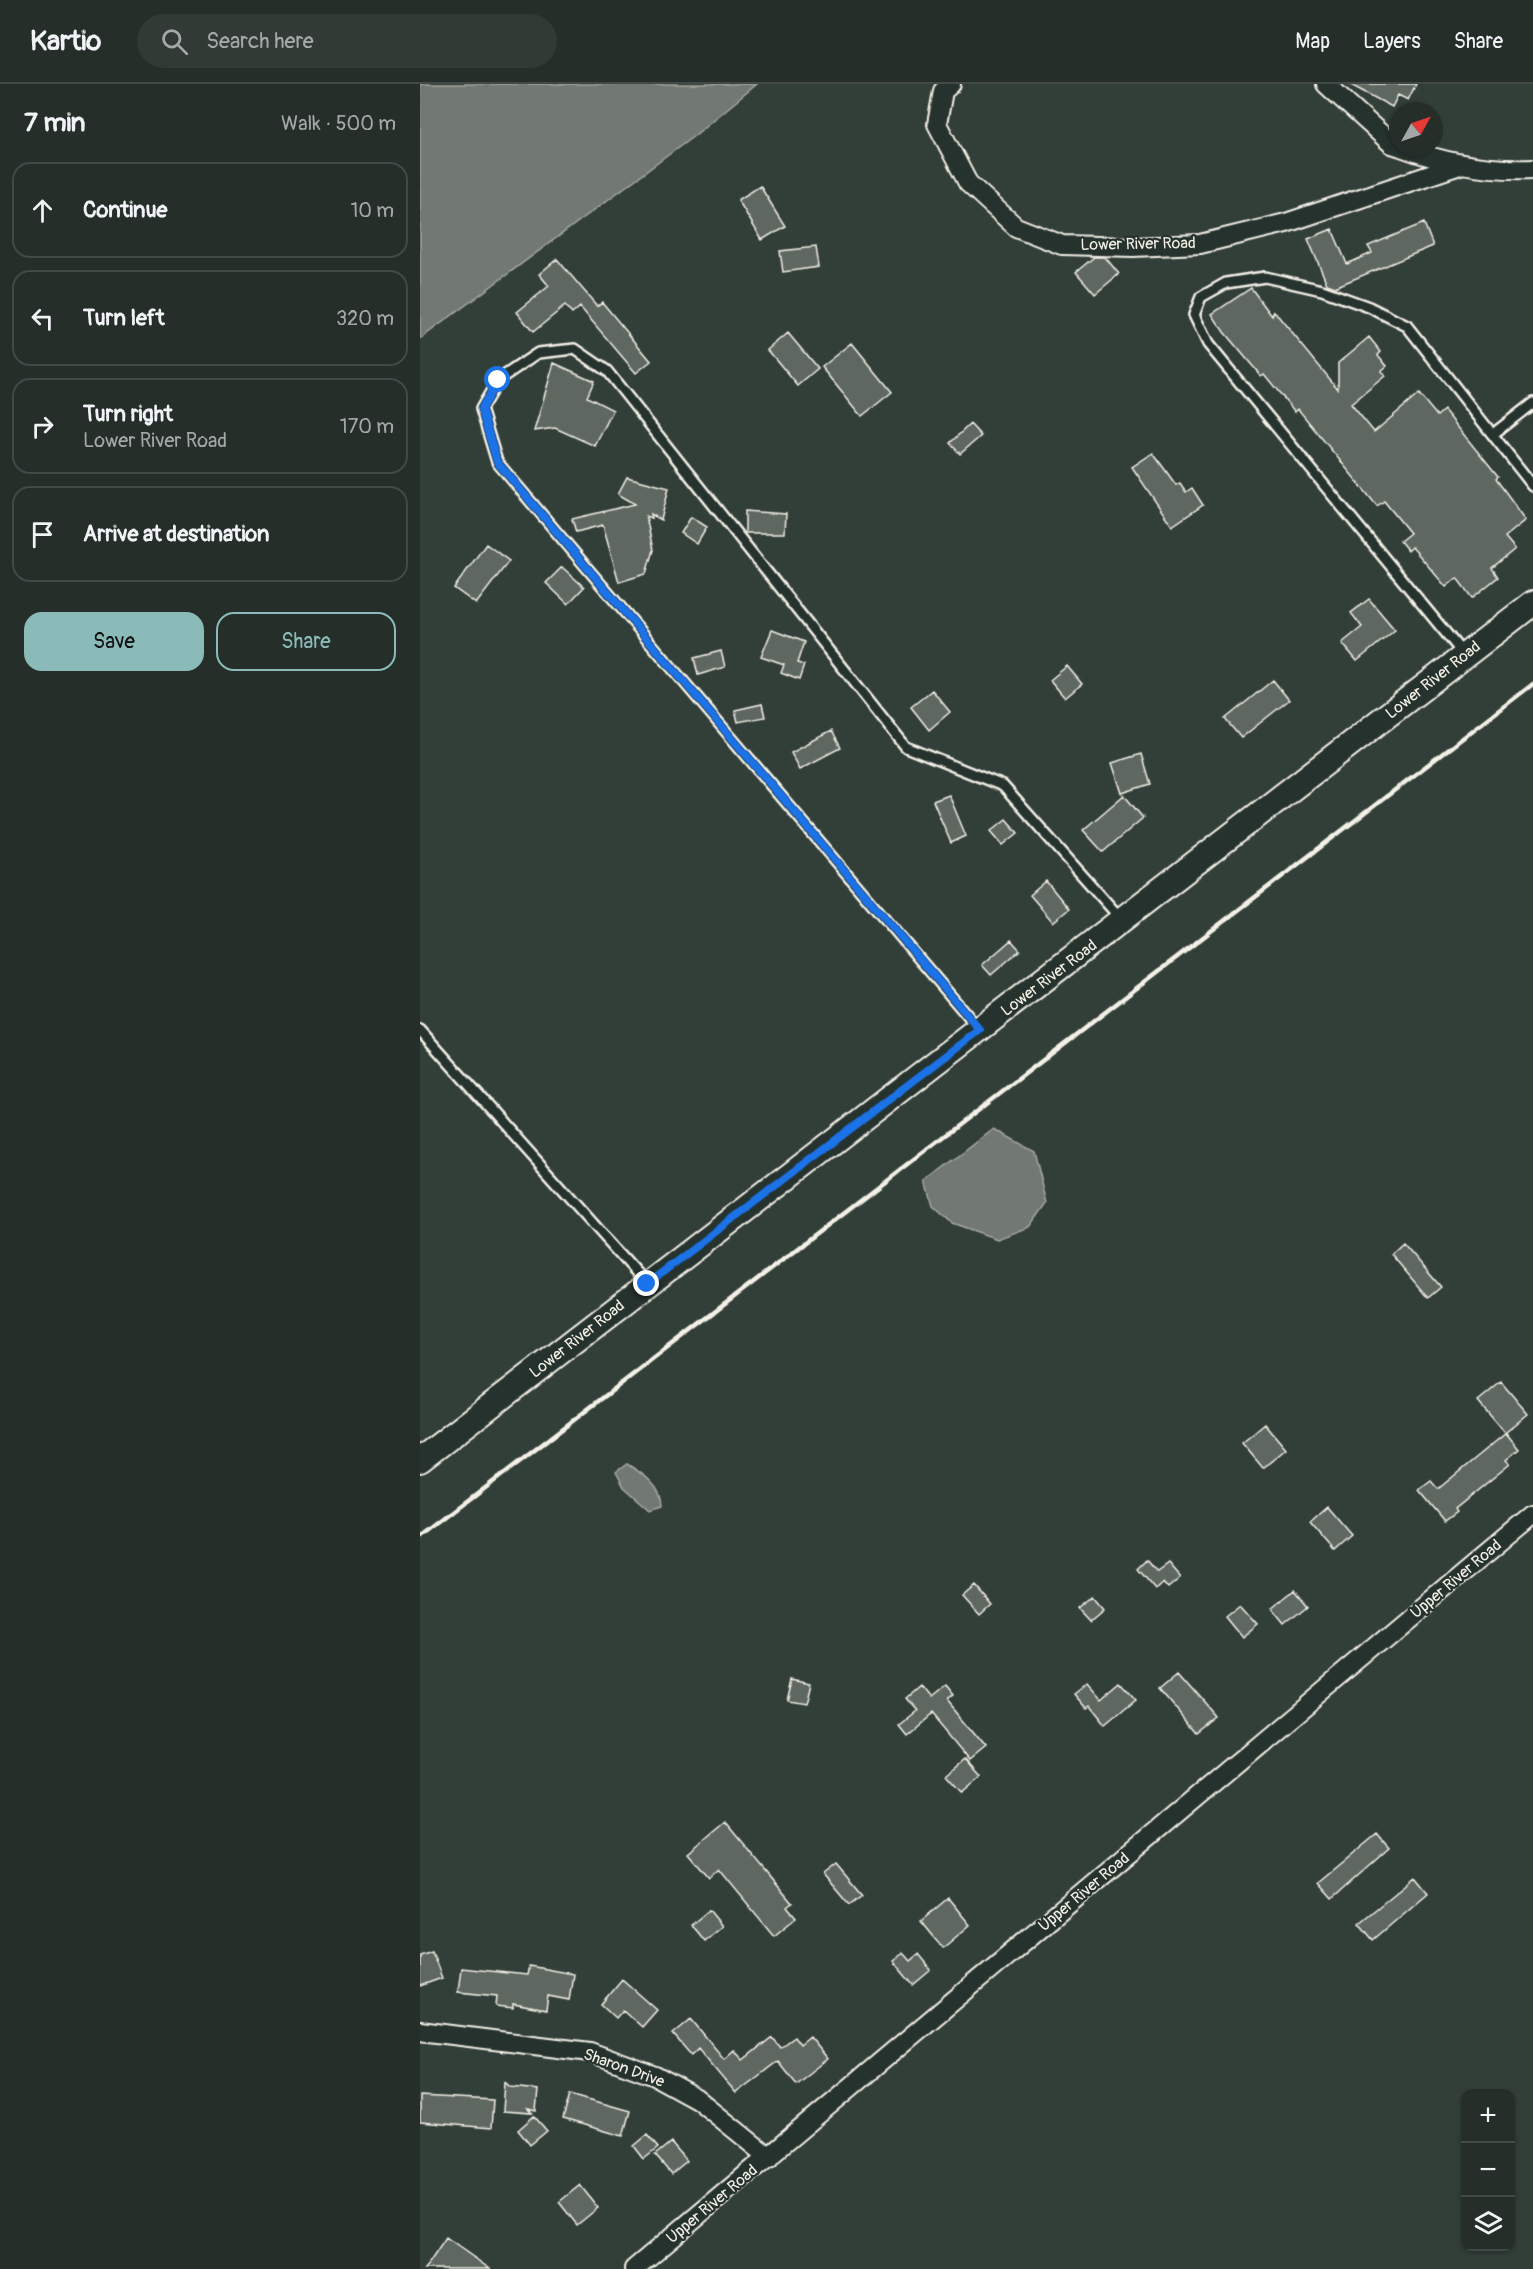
<!DOCTYPE html>
<html lang="en">
<head>
<meta charset="utf-8">
<style>
  body { margin:0; font-family:Pangolin,sans-serif; background:#323a36; color:#f1f3f6 }
  .controls { position:absolute; right:18px; bottom:18px; display:grid; overflow:hidden; border-radius:12px; box-shadow:0 2px 4px #0004 }
  .controls button { width:54px; height:54px; display:grid; place-items:center; padding:0; border:0; border-bottom:2px solid #424a47; background:#262e2a; color:#f1f3f6; font:30px sans-serif }
  .compass { position:absolute; left:969px; top:18px; width:54px; height:54px; border-radius:50%; background:#262e2a; box-shadow:0 2px 4px #0004; rotate:50deg }
  .stop { position:absolute; width:18px; height:18px; margin:-14px; border:4px solid #1a73e8; border-radius:50%; background:#fff }
  .stop.end { background:#1a73e8; border-color:#fff; box-shadow:0 2px 6px #0008 }
  .list { margin:0; padding:0; list-style:none }
  h2 { display:flex; justify-content:space-between; align-items:center; height:78px; margin:0; padding:0 24px; font-size:26px }
  h2 small { font-size:20px; font-weight:400; color:#a4a8a8 }
  .list li { display:grid; grid-template-columns:39px 1fr auto; gap:18px; align-items:center; box-sizing:border-box; height:96px; margin:0 12px 12px; padding:0 12px; border:2px solid #424a47; border-radius:18px }
  .list b { display:block; font-size:22px; white-space:nowrap }
  .list p { margin:0; font-size:20px; white-space:nowrap; color:#a4a8a8 }
  .list em { font-size:20px; font-style:normal; color:#a4a8a8 }
  .actions { display:flex; gap:12px; padding:18px 24px }
  .actions a { flex:1; padding:14px 0; border:2px solid #8bbbb9; border-radius:18px; text-align:center; font-size:21px; color:#8bbbb9 }
  .actions .main { background:#8bbbb9; color:#111 }
  .icon { flex:none; width:33px; height:33px; fill:none; stroke:currentColor; stroke-width:2; stroke-linecap:round; stroke-linejoin:round }
  .map { position:relative; flex:none; width:1113px; height:2185px; overflow:hidden }
  header { display:flex; align-items:center; gap:36px; box-sizing:border-box; height:84px; padding:0 30px; background:#262e2a; border-bottom:2px solid #424a47 }
  header strong { font-size:28px }
  nav { display:flex; gap:33px; margin-inline-start:auto; font-size:21px }
  .search { width:420px; height:54px; background:#323a36; display:flex; align-items:center; gap:15px; box-sizing:border-box; padding:0 21px; border-radius:33px; color:#a4a8a8; font-size:22px }
  main { display:flex }
  aside { flex:1; background:#262e2a }
  .map>svg:first-child { display:block }
  .water { fill:#727972; stroke:#a6a9a1; stroke-width:1.5 }
  .building { fill:#5f6861; stroke:#f4f1e8; stroke-width:1.5 }
  .lines { fill:none; stroke-linecap:round; stroke-linejoin:round }
  .lane-casing { stroke:#f4f1e8; stroke-width:14 }
  .street-casing { stroke:#f4f1e8; stroke-width:22 }
  .secondary-casing { stroke:#f4f1e8; stroke-width:28 }
  .lane { stroke:#26332d; stroke-width:9 }
  .street { stroke:#26332d; stroke-width:18 }
  .secondary { stroke:#26332d; stroke-width:24 }
  .rail { stroke:#f4f1e8; stroke-width:4.5 }
  .route { stroke:#1a73e8; stroke-width:8 }
  .labels { text-anchor:middle; dominant-baseline:central; stroke-width:4.5; stroke-linejoin:round; paint-order:stroke }
  .street-label { font-size:16px; fill:#f4f1e8; stroke:#26332d }
</style>
</head>
<body>
<header>
<strong>Kartio</strong>
<div class="search"><svg class="icon" aria-label="search" viewBox="0 0 24 24"><circle cx="10" cy="10" r="6"/><path d="M15 15l6 6"/></svg>Search here</div>
<nav><a>Map</a><a>Layers</a><a>Share</a></nav>
</header>
<main>
<aside>
<h2>7 min<small>Walk · 500 m</small></h2>
<ul class="list">
<li><svg class="icon" aria-label="ahead" viewBox="0 0 24 24"><path d="M12 20V5M6 11l6-6 6 6"/></svg><div><b>Continue</b></div><em>10 m</em></li>
<li><svg class="icon" aria-label="left" viewBox="0 0 24 24"><path d="M17 20v-9H6M10 6l-5 5 5 5"/></svg><div><b>Turn left</b></div><em>320 m</em></li>
<li><svg class="icon" aria-label="right" viewBox="0 0 24 24"><path d="M7 20v-9h11M14 6l5 5-5 5"/></svg><div><b>Turn right</b><p>Lower River Road</p></div><em>170 m</em></li>
<li><svg class="icon" aria-label="arrive" viewBox="0 0 24 24"><path d="M6 21V4h12l-3 4 3 4H6"/></svg><div><b>Arrive at destination</b></div></li>
</ul>
<div class="actions"><a class="main">Save</a><a>Share</a></div>
</aside>
<div class="map">
<svg width="1113" height="2185" viewBox="0 0 1113 2185">
  <rect width="100%" height="100%" fill="#323e38"/>
  <filter id="ink" filterUnits="userSpaceOnUse"><feTurbulence type="fractalNoise" baseFrequency=".0167" numOctaves="2"/><feDisplacementMap in="SourceGraphic" scale="12" xChannelSelector="R" yChannelSelector="G"/><feConvolveMatrix kernelMatrix="1 2 1 2 8 2 1 2 1" color-interpolation-filters="sRGB"/></filter>
  <g filter="url(#ink)">
    <path class="water" d="M0,0H337L274,52L0,255Z
      M574,1045L614,1067L627,1119L610,1143L577,1155L532,1139L513,1122L506,1097Z
      M207,1380C223,1390 242,1402 242,1422L230,1426L204,1403L196,1388Z"/>
    <path class="building" d="M929,0H996L988,16L978,11L972,23Z
      M340,102L365,142L342,156L318,116Z
      M1004,139L1013,162L915,203L907,200L888,155L912,145L927,180L952,169L948,162Z
      M396,163L399,183L363,188L360,167Z
      M674,173H685L699,190L675,210L656,188Z
      M137,175L177,222L182,218L231,277L216,289L160,223L152,230L145,222L113,248L97,228L129,202L119,190Z
      M831,204L852,232L854,227L918,305V279L949,253L961,268L958,271L967,282L961,287L965,292L931,320L954,348L999,310L1017,332L1024,326L1078,393L1076,395L1106,436L1085,453L1095,465L1072,484L1078,493L1052,514L1037,494L1026,503L992,463L988,467L980,457L990,449L964,417L957,422L878,325L875,328L844,290L841,292L804,248L792,230Z
      M368,249L398,285L378,302L348,266Z
      M432,259L472,308L442,332L402,283Z
      M134,279L174,297L167,313L193,326L175,362L135,344L114,347Z
      M550,340L561,352L540,370L530,359Z
      M733,369L756,401L760,399L766,408L772,404L783,421L752,442L712,383Z
      M207,393L249,404L241,436L231,430L232,434L226,432L233,466L226,490L199,498L183,441L156,448L152,435L215,420L198,410Z
      M325,427L366,430L365,449H325Z
      M271,433L287,443L277,460L261,449Z
      M66,460L89,477L56,520L34,504Z
      M142,483L164,503L148,520L126,499Z
      M949,515L975,546L937,577L922,559L942,543L931,529Z
      M352,546L384,558L377,579L384,581L379,596L361,589L364,581L341,573Z
      M301,567L305,583L278,591L274,574Z
      M647,582L662,600L645,614L630,596Z
      M853,596L869,616L821,654L805,635Z
      M512,606L530,628L509,646L491,623Z
      M342,620L345,633L318,638L315,626Z
      M411,647L420,664L380,685L371,668Z
      M721,670L730,700L702,709L692,679Z
      M529,711L546,752L531,759L513,717Z
      M704,711L723,734L683,768L663,746Z
      M586,735L598,749L583,761L571,747Z
      M626,797L649,825L633,838L610,811Z
      M591,856L600,866L571,891L562,881Z
      M983,1159L1021,1203L1008,1214L971,1170Z
      M1081,1298L1108,1330L1085,1349L1058,1317Z
      M845,1340L866,1365L843,1384L822,1359Z
      M1086,1349L1099,1365L1086,1376L1090,1380L1035,1425L1037,1428L1025,1437L999,1406L1011,1397L1018,1405Z
      M907,1423L932,1452L915,1467L890,1438Z
      M727,1476L737,1488L748,1480L760,1494L748,1504L743,1498L735,1505L718,1485Z
      M554,1501L570,1520L559,1530L542,1511Z
      M875,1506L888,1522L865,1541L852,1525Z
      M675,1512L685,1524L671,1536L660,1524Z
      M820,1520L838,1540L822,1553L805,1532Z
      M759,1588L799,1634L779,1650L740,1604Z
      M372,1595L389,1599L384,1619L367,1616Z
      M701,1599L716,1616L685,1642L669,1622L666,1624L654,1610L667,1600L681,1616Z
      M525,1602L533,1612L527,1617L566,1664L550,1677L511,1630L487,1650L479,1640L495,1627L485,1615L499,1603L509,1615Z
      M545,1675L561,1693L542,1709L526,1691Z
      M305,1738L372,1819L367,1823L376,1834L354,1852L299,1785L289,1794L268,1769Z
      M957,1750L969,1764L912,1815L898,1799Z
      M416,1780L442,1811L429,1821L403,1790Z
      M995,1793L1008,1809L953,1856L939,1839Z
      M528,1814L550,1841L523,1864L501,1837Z
      M289,1826L302,1842L284,1857L271,1841Z
      M12,1867L22,1894L0,1902V1871Z
      M483,1869L490,1877L498,1870L511,1886L493,1901L473,1877Z
      M109,1882L153,1890L149,1916L128,1912L126,1926L93,1920V1924L76,1922L77,1912L38,1908L41,1884L107,1891Z
      M202,1895L237,1926L222,1943L203,1926L196,1934L181,1920Z
      M271,1935L304,1975L314,1966L323,1976L352,1953L360,1963L374,1953L380,1961L390,1953L408,1975L376,2000L358,1977L316,2009L278,1964L271,1971L253,1950Z
      M85,1998L90,2003L118,2006L116,2027L108,2025L112,2029L83,2027Z
      M150,2010L210,2027L203,2052L143,2035Z
      M0,2012L73,2016L71,2044L0,2038Z
      M114,2032L127,2047L110,2061L98,2046Z
      M227,2051L238,2064L224,2075L214,2062Z
      M251,2058L267,2077L251,2090L235,2071Z
      M160,2101L178,2124L157,2141L139,2118Z
      M26,2154L70,2185H5Z"/>
    <g class="lines">
      <defs>
        <path id="lane" d="M1073,350L1113,319
          M1044,571L788,260L774,231L781,213L806,199L845,193L902,206L949,223L987,242L1113,402
          M558,944L77,378L61,325L78,296L118,269L155,265L187,287L486,663L583,702L702,836
          M0,946L227,1200"/>
        <path id="street" d="M531,0L523,7L517,40L548,99L596,143L642,161L713,163L780,160L866,139L1043,80
          M906,0L972,60L978,62
          M981,63C1024,79 1067,87 1113,85
          M0,1947L170,1968L235,1992L277,2015L349,2073
          M214,2185L1113,1430"/>
        <path id="secondary" d="M0,1376L1113,519"/>
      </defs>
      <use href="#lane" class="lane-casing"/>
      <use href="#street" class="street-casing"/>
      <use href="#secondary" class="secondary-casing"/>
      <use href="#lane" class="lane"/>
      <use href="#street" class="street"/>
      <use href="#secondary" class="secondary"/>
      <path class="rail" d="M0,1454L1113,600"/>
    </g>
  </g>
  <g class="lines" filter="url(#ink)">
    <path class="route" d="M78,296L61,325L77,378L560,946L227,1200"/>
  </g>
  <g class="labels">
    <g class="street-label">
      <text transform="translate(718 160) rotate(-1)">Lower River Road</text>
      <text transform="translate(1013 596) rotate(-38)">Lower River Road</text>
      <text transform="translate(629 894) rotate(-37)">Lower River Road</text>
      <text transform="translate(157 1255) rotate(-38)">Lower River Road</text>
      <text transform="translate(1036 1495) rotate(-40)">Upper River Road</text>
      <text transform="translate(664 1808) rotate(-40)">Upper River Road</text>
      <text transform="translate(204 1984) rotate(20)">Sharon Drive</text>
      <text transform="translate(292 2120) rotate(-40)">Upper River Road</text>
    </g>
  </g>
</svg>
<div class="controls">
<button>+</button>
<button>−</button>
<button><svg class="icon" aria-label="layers" viewBox="0 0 24 24"><path d="M12 4l9 5-9 5-9-5zM3 14l9 5 9-5"/></svg></button>
</div>
<svg class="compass" viewBox="-18 -18 36 36"><path d="M0-13l5 13h-10z" fill="#e53935"/><path d="M0 13l5-13h-10z" fill="#a4a8a8"/></svg>
<div class="stop" style="left:78px;top:296px"></div>
<div class="stop end" style="left:227px;top:1200px"></div>
</div>
</main>
</body>
</html>
